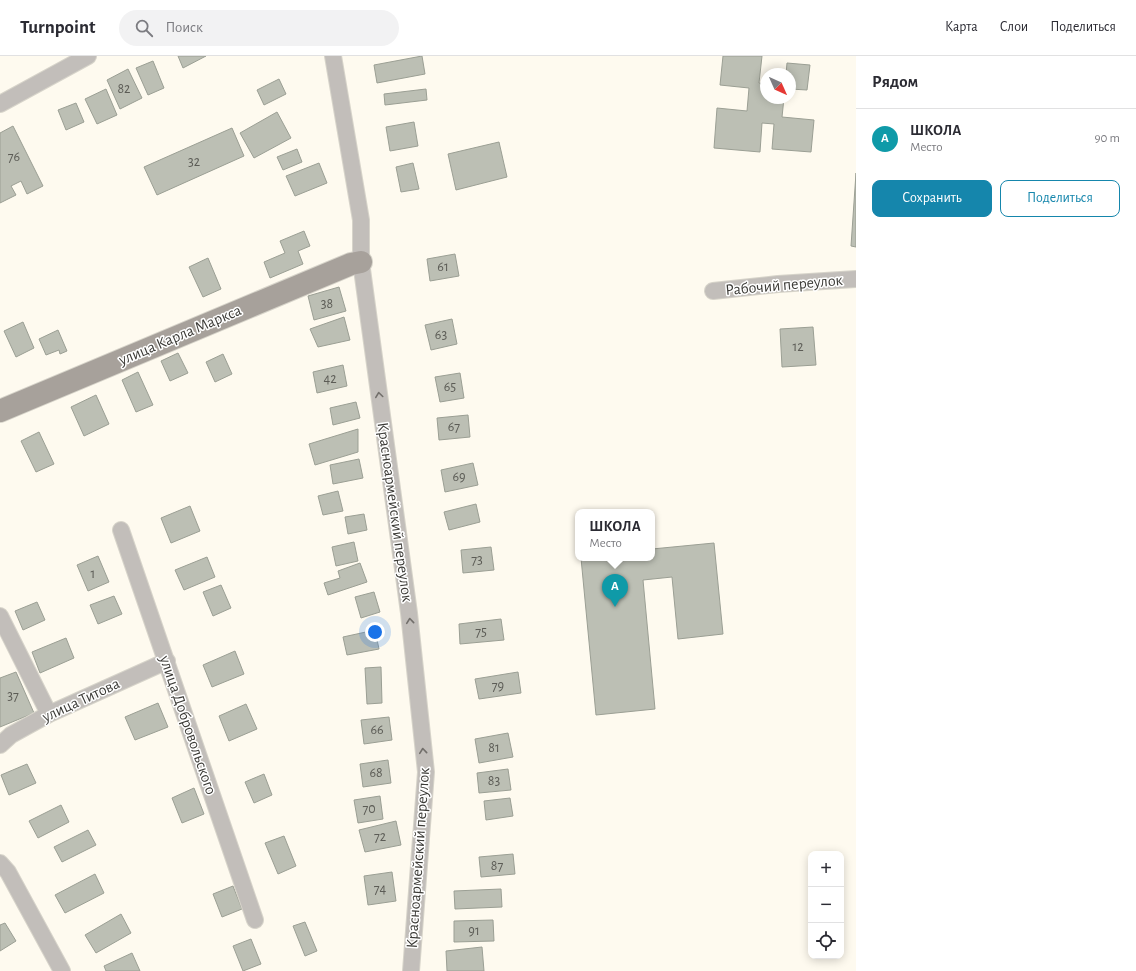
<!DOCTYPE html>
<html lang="ru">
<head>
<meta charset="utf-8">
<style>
  body { margin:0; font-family:"Alegreya Sans",sans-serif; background:#f2f2f3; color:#2b2b33 }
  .controls { position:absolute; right:12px; bottom:12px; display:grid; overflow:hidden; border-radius:8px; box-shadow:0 2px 10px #0003 }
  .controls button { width:36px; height:36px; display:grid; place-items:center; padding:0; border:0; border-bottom:1px solid #e1e1e2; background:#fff; color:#2b2b33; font:20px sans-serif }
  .compass { position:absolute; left:760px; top:12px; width:36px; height:36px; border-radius:50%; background:#fff; box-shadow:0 2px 10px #0003; rotate:135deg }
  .you { position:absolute; left:375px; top:576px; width:14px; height:14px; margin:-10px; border:3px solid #fff; border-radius:50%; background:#1a73e8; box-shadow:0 0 0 6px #1a73e833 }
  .badge { display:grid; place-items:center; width:26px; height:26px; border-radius:50%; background:#1586ac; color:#fff; font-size:13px; font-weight:700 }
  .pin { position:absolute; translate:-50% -33px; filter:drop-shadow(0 1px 2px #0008) }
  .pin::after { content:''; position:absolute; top:21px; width:14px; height:12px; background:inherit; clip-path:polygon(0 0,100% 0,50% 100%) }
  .popup { position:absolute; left:575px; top:453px; width:80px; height:52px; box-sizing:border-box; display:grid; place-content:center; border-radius:8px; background:#fff; filter:drop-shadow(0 1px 3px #0005); font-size:13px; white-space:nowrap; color:#7c7c81 }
  .popup b { font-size:15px; color:#2b2b33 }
  .popup::after { content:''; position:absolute; left:50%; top:100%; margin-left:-8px; border:8px solid transparent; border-top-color:#fff }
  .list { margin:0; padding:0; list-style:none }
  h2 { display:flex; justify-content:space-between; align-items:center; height:52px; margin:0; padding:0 16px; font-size:17px }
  h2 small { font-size:13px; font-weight:400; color:#7c7c81 }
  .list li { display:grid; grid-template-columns:26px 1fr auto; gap:12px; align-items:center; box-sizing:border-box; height:60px; padding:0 16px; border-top:1px solid #e1e1e2 }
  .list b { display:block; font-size:15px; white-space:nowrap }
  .list p { margin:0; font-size:13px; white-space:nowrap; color:#7c7c81 }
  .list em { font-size:13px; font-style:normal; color:#7c7c81 }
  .actions { display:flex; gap:8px; padding:12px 16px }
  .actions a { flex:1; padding:9px 0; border:1px solid #1586ac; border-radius:8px; text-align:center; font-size:14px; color:#1586ac }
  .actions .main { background:#1586ac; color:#fff }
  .icon { flex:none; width:22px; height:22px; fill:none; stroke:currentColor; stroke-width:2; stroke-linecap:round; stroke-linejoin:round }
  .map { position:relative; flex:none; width:856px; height:915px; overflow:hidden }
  header { display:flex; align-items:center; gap:24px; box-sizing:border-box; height:56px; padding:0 20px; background:#fff; border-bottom:1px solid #e1e1e2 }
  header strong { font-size:19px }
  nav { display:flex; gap:22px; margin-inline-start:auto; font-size:14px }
  .search { width:280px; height:36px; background:#f2f2f3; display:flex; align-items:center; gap:10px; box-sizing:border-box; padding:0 14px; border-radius:22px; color:#7c7c81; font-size:15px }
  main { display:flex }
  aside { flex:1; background:#fff }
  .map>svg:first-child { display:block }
  .building { fill:#bcbfb4; stroke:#9b9f94 }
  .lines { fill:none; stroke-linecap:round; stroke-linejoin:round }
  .street-casing { stroke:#d7d4ca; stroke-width:18 }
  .secondary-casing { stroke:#d7d4ca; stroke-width:24 }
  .street { stroke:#c2beba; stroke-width:16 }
  .secondary { stroke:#a7a19b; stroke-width:22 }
  .oneway { stroke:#726f6b }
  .labels { text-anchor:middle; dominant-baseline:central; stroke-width:3; stroke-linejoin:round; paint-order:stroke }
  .number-label { font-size:14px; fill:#5c5c56 }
  .street-label { font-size:16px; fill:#3c3b37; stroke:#fff }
</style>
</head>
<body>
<header>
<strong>Turnpoint</strong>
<div class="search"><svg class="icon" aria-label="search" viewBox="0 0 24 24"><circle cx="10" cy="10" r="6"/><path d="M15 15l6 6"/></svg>Поиск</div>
<nav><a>Карта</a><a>Слои</a><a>Поделиться</a></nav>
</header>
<main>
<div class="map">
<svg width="856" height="915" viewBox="0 0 856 915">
  <rect width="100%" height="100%" fill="#fefaef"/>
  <path class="building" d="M178,0H206L183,12Z
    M422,0L425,18L377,27L374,9Z
    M723,0H762L759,27L766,28V42H784L782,61L814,64L811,96L772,93L774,68L762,67L760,96L714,92L717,52L747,55L749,32L720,29Z
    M153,5L164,32L148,39L136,12Z
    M787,7L810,9L807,34L790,33V18H786Z
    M128,13L142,42L120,53L107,24Z
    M279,23L286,38L264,49L257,34Z
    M106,33L117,59L97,68L85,43Z
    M426,33L427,44L385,49L384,38Z
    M76,47L84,66L66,74L58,54Z
    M277,56L291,82L254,102L240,77Z
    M414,66L418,90L390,95L386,71Z
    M13,70L43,130L27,138L21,125L11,130L16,139L0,147V77Z
    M232,72L244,100L157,139L144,111Z
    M499,86L507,121L456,134L448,98Z
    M297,93L302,106L283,114L277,101Z
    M319,107L327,127L295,140L286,120Z
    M413,107L419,133L401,136L396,111Z
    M856,117V191L851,190Z
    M304,175L310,190L298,195L303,208L270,222L264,206L285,197L280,185Z
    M455,198L459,220L430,225L427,203Z
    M208,202L221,233L203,241L189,211Z
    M339,231L346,255L314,264L308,240Z
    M344,261L350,284L318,291L310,273Z
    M452,263L457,288L431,294L425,269Z
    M23,266L34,292L16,301L4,275Z
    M813,271L816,309L782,311L780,273Z
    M58,274L67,295L60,298L59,294L46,299L39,283Z
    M178,297L188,317L170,325L161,305Z
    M223,298L232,318L215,326L206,306Z
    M343,309L347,330L317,337L313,316Z
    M138,316L153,349L136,356L122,324Z
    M460,317L464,342L440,346L435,321Z
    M96,339L109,368L84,380L71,351Z
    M356,346L360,362L333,369L330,352Z
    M468,359L470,381L439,384L437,362Z
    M358,373V396L315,409L309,388Z
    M39,376L54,408L36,416L21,385Z
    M359,403L363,422L333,428L330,409Z
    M473,407L478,429L445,436L441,414Z
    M338,435L343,455L323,459L318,440Z
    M476,448L480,466L449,474L444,456Z
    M190,450L200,475L171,487L161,462Z
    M364,458L367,474L348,478L345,461Z
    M354,486L358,505L336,510L332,491Z
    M714,487L723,578L678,583L672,521L643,524L655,653L596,659L581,502H652V493Z
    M491,491L494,514L463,517L461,494Z
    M98,500L109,526L88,535L77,509Z
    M207,501L215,521L184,534L175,514Z
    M360,507L367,526L328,539L324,527L340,522L338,515Z
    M221,529L231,552L213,560L203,536Z
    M374,536L380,556L361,562L355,541Z
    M114,540L122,558L98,568L90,549Z
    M37,546L45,564L23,574L15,555Z
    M501,563L504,584L460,588L459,568Z
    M375,574L379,593L347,599L343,581Z
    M66,582L74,602L40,617L32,596Z
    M235,595L244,618L212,631L203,609Z
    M381,611L382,647L367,648L365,612Z
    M16,616L34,657L0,671V622Z
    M518,616L521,637L479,643L475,623Z
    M158,647L168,671L135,684L125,661Z
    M246,648L257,673L229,685L219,660Z
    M389,661L392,684L364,688L361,664Z
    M508,677L513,701L479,707L475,683Z
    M388,704L391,727L363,731L360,708Z
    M27,708L36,727L9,739L1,719Z
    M508,713L511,734L479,737L477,717Z
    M264,718L272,739L254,747L245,726Z
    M194,732L204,758L182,767L172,742Z
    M380,740L383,763L358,767L354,744Z
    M510,742L513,760L486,764L484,745Z
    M61,749L69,766L38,782L29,765Z
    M396,765L401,789L365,796L359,774Z
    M88,774L96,789L62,806L54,791Z
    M284,780L296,810L278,818L265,787Z
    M513,798L515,818L481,821L479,801Z
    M392,816L396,845L368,849L364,820Z
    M95,818L104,837L65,857L55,839Z
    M233,830L242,853L222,861L213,838Z
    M501,833L502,851L455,853L454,835Z
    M121,858L131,877L96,897L85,879Z
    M493,864L494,885L454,886V865Z
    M305,866L317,895L305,900L293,870Z
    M5,867L16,885L0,895V869Z
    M251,883L261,908L243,915L233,890Z
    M482,891L484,915H447L446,895Z
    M132,897L140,915H106L104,910Z"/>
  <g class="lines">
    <defs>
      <path id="street" d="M333,0L361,164V206L409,557L426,716L411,915
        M0,48L88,0
        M713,235L778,228L856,223
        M121,474L255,864
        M0,560L49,658
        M0,689L11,679L49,658L167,605
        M0,807L8,816L62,915"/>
      <path id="secondary" d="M0,355L351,208L361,206"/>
    </defs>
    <use href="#street" class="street-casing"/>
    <use href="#secondary" class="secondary-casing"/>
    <use href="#street" class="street"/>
    <use href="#secondary" class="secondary"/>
  </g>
  <defs><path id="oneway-chevron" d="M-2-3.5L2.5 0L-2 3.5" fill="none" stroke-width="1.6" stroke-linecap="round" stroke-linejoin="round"/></defs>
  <g class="oneway">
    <use href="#oneway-chevron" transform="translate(379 339) rotate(-98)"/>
    <use href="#oneway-chevron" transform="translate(410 565) rotate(-96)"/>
    <use href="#oneway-chevron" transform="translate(423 695) rotate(-96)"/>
  </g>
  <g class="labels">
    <g class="number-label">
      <text x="124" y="33">82</text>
      <text x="14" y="101">76</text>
      <text x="194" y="106">32</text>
      <text x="443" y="211">61</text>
      <text x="327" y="248">38</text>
      <text x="441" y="279">63</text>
      <text x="798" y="291">12</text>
      <text x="330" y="323">42</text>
      <text x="450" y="331">65</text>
      <text x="454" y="371">67</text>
      <text x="459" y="421">69</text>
      <text x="477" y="504">73</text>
      <text x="93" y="518">1</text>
      <text x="481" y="576">75</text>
      <text x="498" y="630">79</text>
      <text x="13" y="640">37</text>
      <text x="377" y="674">66</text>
      <text x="494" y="692">81</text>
      <text x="376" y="717">68</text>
      <text x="494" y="725">83</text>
      <text x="369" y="753">70</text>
      <text x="380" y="781">72</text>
      <text x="497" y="810">87</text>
      <text x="380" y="833">74</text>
      <text x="474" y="875">91</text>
    </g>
    <g class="street-label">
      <text transform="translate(784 229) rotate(-5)">Рабочий переулок</text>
      <text transform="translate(180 279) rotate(-23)">улица Карла Маркса</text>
      <text transform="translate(395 456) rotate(82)">Красноармейский переулок</text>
      <text transform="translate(81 644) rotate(-25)">улица Титова</text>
      <text transform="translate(188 669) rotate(71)">улица Добровольского</text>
      <text transform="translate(418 802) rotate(-86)">Красноармейский переулок</text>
    </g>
  </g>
</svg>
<div class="controls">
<button>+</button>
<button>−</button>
<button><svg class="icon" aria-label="locate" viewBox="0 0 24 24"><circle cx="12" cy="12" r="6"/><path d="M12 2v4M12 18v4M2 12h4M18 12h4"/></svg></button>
</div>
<svg class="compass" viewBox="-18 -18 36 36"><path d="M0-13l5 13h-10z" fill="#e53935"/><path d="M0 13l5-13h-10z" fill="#7c7c81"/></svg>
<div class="you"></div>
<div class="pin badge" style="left:615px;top:551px;background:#0f9aa8">A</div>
<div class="popup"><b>ШКОЛА</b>Место</div>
</div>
<aside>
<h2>Рядом<small></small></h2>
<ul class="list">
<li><span class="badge" style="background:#0f9aa8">A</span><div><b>ШКОЛА</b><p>Место</p></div><em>90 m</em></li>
</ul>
<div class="actions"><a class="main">Сохранить</a><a>Поделиться</a></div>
</aside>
</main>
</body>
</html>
